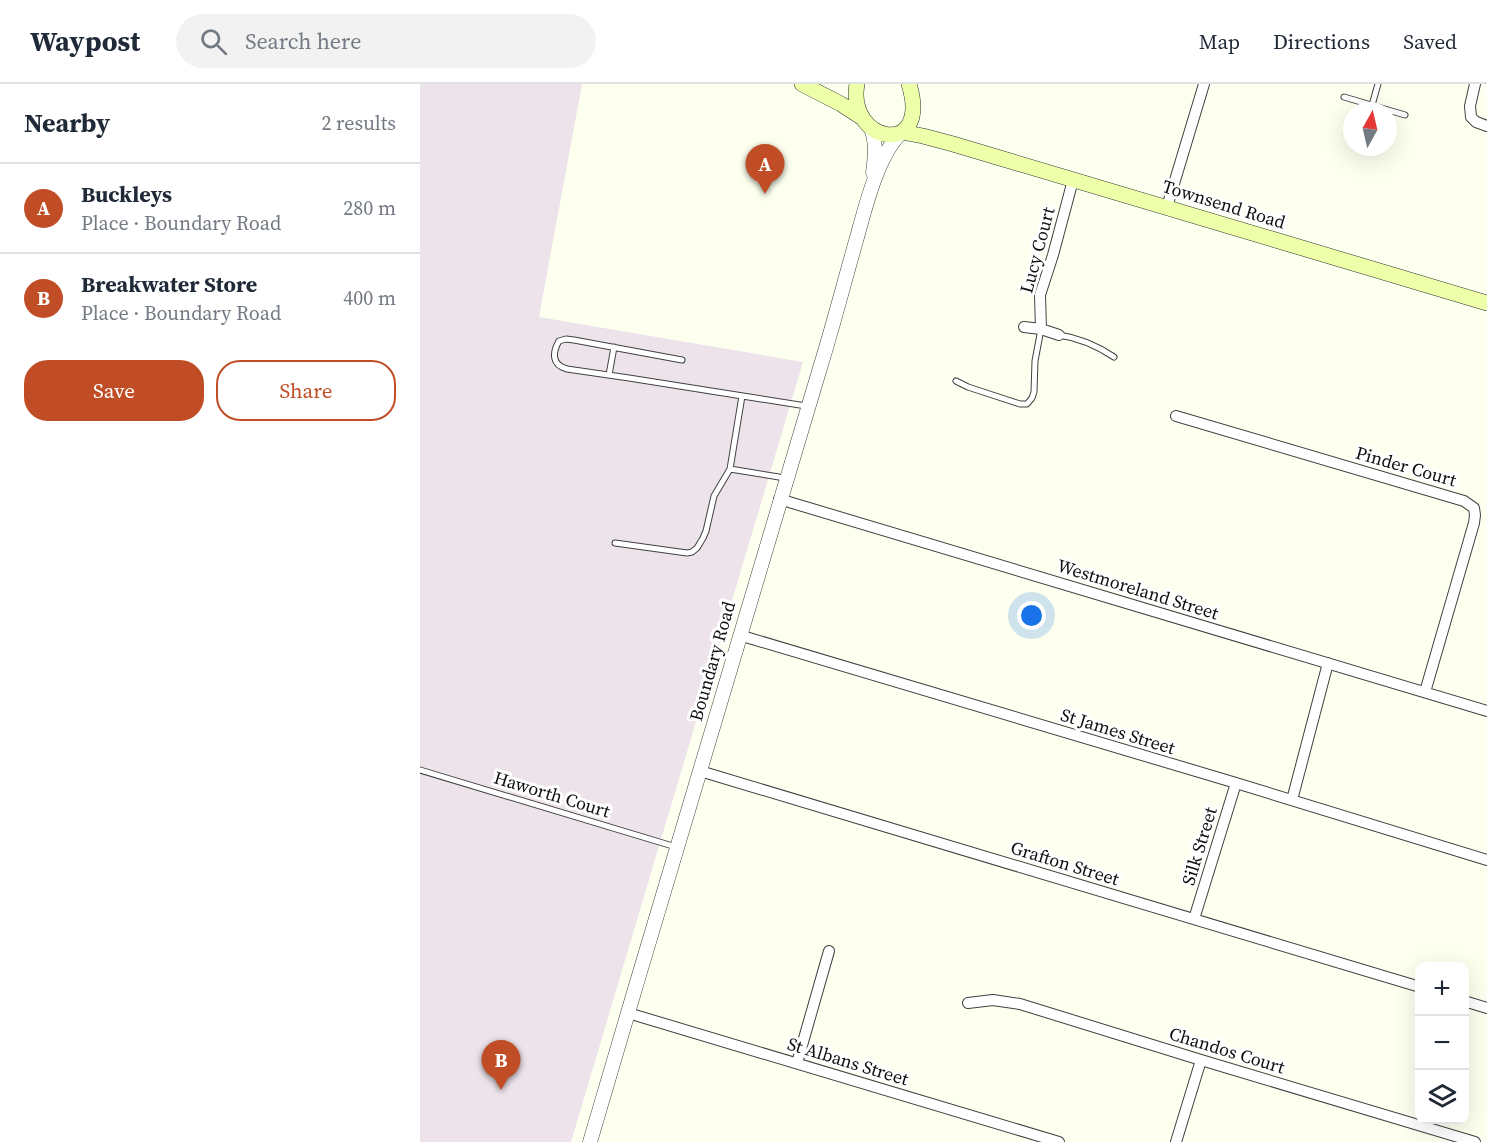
<!DOCTYPE html>
<html lang="en">
<head>
<meta charset="utf-8">
<style>
  body { margin:0; font-family:"Source Serif 4",serif; background:#f2f2f3; color:#1f2937 }
  .controls { position:absolute; right:18px; bottom:18px; display:grid; overflow:hidden; border-radius:12px; box-shadow:0 6px 24px #0002 }
  .controls button { width:54px; height:54px; display:grid; place-items:center; padding:0; border:0; border-bottom:2px solid #e0e1e3; background:#fff; color:#1f2937; font:30px sans-serif }
  .compass { position:absolute; left:923px; top:18px; width:54px; height:54px; border-radius:50%; background:#fff; box-shadow:0 6px 24px #0002; rotate:8deg }
  .you { position:absolute; left:612px; top:532px; width:21px; height:21px; margin:-15px; border:4px solid #fff; border-radius:50%; background:#1a73e8; box-shadow:0 0 0 9px #1a73e833 }
  .badge { display:grid; place-items:center; width:39px; height:39px; border-radius:50%; background:#c04d25; color:#fff; font-size:20px; font-weight:700 }
  .pin { position:absolute; translate:-50% -50px; filter:drop-shadow(0 2px 3px #0008) }
  .pin::after { content:''; position:absolute; top:32px; width:21px; height:18px; background:inherit; clip-path:polygon(0 0,100% 0,50% 100%) }
  .list { margin:0; padding:0; list-style:none }
  h2 { display:flex; justify-content:space-between; align-items:center; height:78px; margin:0; padding:0 24px; font-size:26px }
  h2 small { font-size:20px; font-weight:400; color:#747a83 }
  .list li { display:grid; grid-template-columns:39px 1fr auto; gap:18px; align-items:center; box-sizing:border-box; height:90px; padding:0 24px; border-top:2px solid #e0e1e3 }
  .list b { display:block; font-size:22px; white-space:nowrap }
  .list p { margin:0; font-size:20px; white-space:nowrap; color:#747a83 }
  .list em { font-size:20px; font-style:normal; color:#747a83 }
  .actions { display:flex; gap:12px; padding:18px 24px }
  .actions a { flex:1; padding:14px 0; border:2px solid #c04d25; border-radius:24px; text-align:center; font-size:21px; color:#c04d25 }
  .actions .main { background:#c04d25; color:#fff }
  .icon { flex:none; width:33px; height:33px; fill:none; stroke:currentColor; stroke-width:2; stroke-linecap:round; stroke-linejoin:round }
  .map { position:relative; flex:none; width:1067px; height:1058px; overflow:hidden }
  header { display:flex; align-items:center; gap:36px; box-sizing:border-box; height:84px; padding:0 30px; background:#fff; border-bottom:2px solid #e0e1e3 }
  header strong { font-size:28px }
  nav { display:flex; gap:33px; margin-inline-start:auto; font-size:21px }
  .search { width:420px; height:54px; background:#f2f2f3; display:flex; align-items:center; gap:15px; box-sizing:border-box; padding:0 21px; border-radius:33px; color:#747a83; font-size:22px }
  main { display:flex }
  aside { flex:1; background:#fff }
  .map>svg:first-child { display:block }
  .industrial { fill:#ede3eb }
  .lines { fill:none; stroke-linecap:round; stroke-linejoin:round }
  .service-casing { stroke:#414141; stroke-width:7 }
  .minor-casing { stroke:#414141; stroke-width:12 }
  .tertiary-casing { stroke:#414141; stroke-width:15 }
  .secondary-casing { stroke:#303030; stroke-width:16 }
  .service { stroke:#fff; stroke-width:5 }
  .minor { stroke:#fff; stroke-width:10 }
  .tertiary { stroke:#fff; stroke-width:14 }
  .secondary { stroke:#efa; stroke-width:15 }
  .labels { text-anchor:middle; dominant-baseline:central; stroke-width:6; stroke-linejoin:round; paint-order:stroke }
  .street-label { font-size:18px; fill:#0e0e0e; stroke:#fff }
</style>
</head>
<body>
<header>
<strong>Waypost</strong>
<div class="search"><svg class="icon" aria-label="search" viewBox="0 0 24 24"><circle cx="10" cy="10" r="6"/><path d="M15 15l6 6"/></svg>Search here</div>
<nav><a>Map</a><a>Directions</a><a>Saved</a></nav>
</header>
<main>
<aside>
<h2>Nearby<small>2 results</small></h2>
<ul class="list">
<li><span class="badge">A</span><div><b>Buckleys</b><p>Place · Boundary Road</p></div><em>280 m</em></li>
<li><span class="badge">B</span><div><b>Breakwater Store</b><p>Place · Boundary Road</p></div><em>400 m</em></li>
</ul>
<div class="actions"><a class="main">Save</a><a>Share</a></div>
</aside>
<div class="map">
<svg width="1067" height="1058" viewBox="0 0 1067 1058">
  <rect width="100%" height="100%" fill="#fdffef"/>
  <path class="industrial" d="M0,0H162L119,233L383,278L151,1058H0Z"/>
  <g class="lines">
    <defs>
      <path id="service" d="M924,13L985,31
        M952,21L958,0
        M639,251C660,254 676,261 694,273
        M262,276L154,256L146,255L139,257C132,269 132,281 147,285L209,294L386,322
        M189,291L194,263
        M536,297L548,303L600,320H607L612,314L614,308L615,277L621,245
        M310,385L365,394
        M195,459L267,469L272,468L277,464L283,454L286,447L294,412L310,385L322,312
        M0,686L256,763"/>
      <path id="minor" d="M1055,0L1050,22L1051,33L1056,38L1067,42
        M747,123L784,0
        M604,243L621,245L639,251
        M621,245L620,211L633,171L653,96
        M756,332L1044,417L1054,424L1055,431L1054,439L1005,608
        M359,415L1067,627
        M319,551L816,699L1067,776
        M280,687L1000,903
        M872,716L908,579
        M774,835L816,699
        M1044,917L1067,924
        M548,919L573,916L600,920L781,976L1055,1058
        M208,929L639,1058
        M377,979L409,867
        M756,1058L781,976"/>
      <path id="tertiary" d="M450,42C457,57 455,73 453,89
        M170,1058C246,800 321,542 400,284C413,242 424,199 436,157C445,125 457,73 480,50"/>
      <path id="secondary" d="M382,0L421,20L441,33
        M437,0C426,59 512,76 489,0
        M482,48L503,52L533,60L1067,219"/>
    </defs>
    <use href="#service" class="service-casing"/>
    <use href="#minor" class="minor-casing"/>
    <use href="#tertiary" class="tertiary-casing"/>
    <use href="#secondary" class="secondary-casing"/>
    <use href="#service" class="service"/>
    <use href="#minor" class="minor"/>
    <use href="#tertiary" class="tertiary"/>
    <use href="#secondary" class="secondary"/>
  </g>
  <g class="labels">
    <g class="street-label">
      <text transform="translate(804 120) rotate(17)">Townsend Road</text>
      <text transform="translate(617 166) rotate(-75)">Lucy Court</text>
      <text transform="translate(986 382) rotate(16)">Pinder Court</text>
      <text transform="translate(718 505) rotate(17)">Westmoreland Street</text>
      <text transform="translate(292 577) rotate(-74)">Boundary Road</text>
      <text transform="translate(698 647) rotate(17)">St James Street</text>
      <text transform="translate(132 710) rotate(17)">Haworth Court</text>
      <text transform="translate(779 762) rotate(-73)">Silk Street</text>
      <text transform="translate(645 779) rotate(17)">Grafton Street</text>
      <text transform="translate(807 966) rotate(17)">Chandos Court</text>
      <text transform="translate(428 977) rotate(17)">St Albans Street</text>
    </g>
  </g>
</svg>
<div class="controls">
<button>+</button>
<button>−</button>
<button><svg class="icon" aria-label="layers" viewBox="0 0 24 24"><path d="M12 4l9 5-9 5-9-5zM3 14l9 5 9-5"/></svg></button>
</div>
<svg class="compass" viewBox="-18 -18 36 36"><path d="M0-13l5 13h-10z" fill="#e53935"/><path d="M0 13l5-13h-10z" fill="#747a83"/></svg>
<div class="you"></div>
<div class="pin badge" style="left:345px;top:110px">A</div>
<div class="pin badge" style="left:81px;top:1006px">B</div>
</div>
</main>
</body>
</html>
